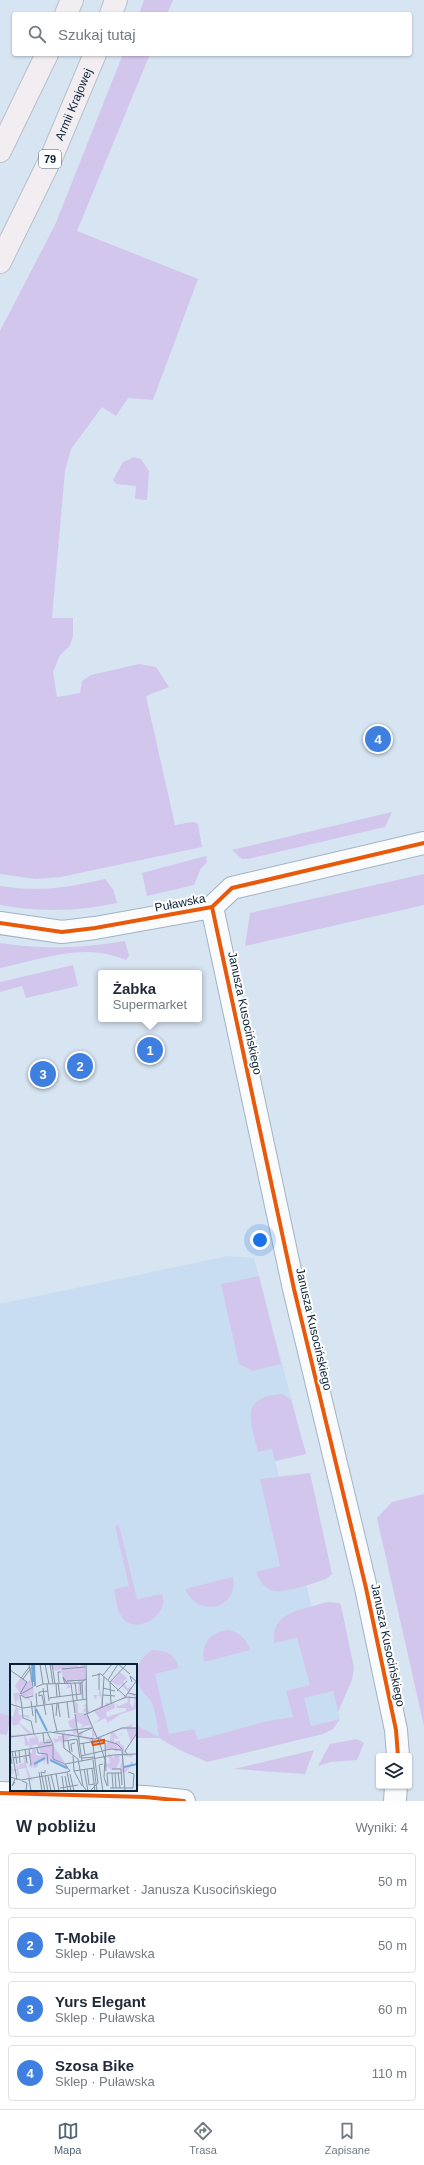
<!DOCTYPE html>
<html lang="pl">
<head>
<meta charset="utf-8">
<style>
  body { margin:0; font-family:Arial,sans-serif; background:#f2f2f3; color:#1f2937 }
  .controls { position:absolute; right:12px; bottom:12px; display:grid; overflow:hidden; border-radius:4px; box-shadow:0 1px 3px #0004 }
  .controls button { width:36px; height:36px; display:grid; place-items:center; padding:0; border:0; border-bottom:1px solid #e0e1e3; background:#fff; color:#1f2937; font:20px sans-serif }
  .you { position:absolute; left:260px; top:1240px; width:14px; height:14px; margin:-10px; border:3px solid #fff; border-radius:50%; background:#1a73e8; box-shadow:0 0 0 6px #1a73e833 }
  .badge { display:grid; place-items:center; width:26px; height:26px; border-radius:50%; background:#516578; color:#fff; font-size:13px; font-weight:700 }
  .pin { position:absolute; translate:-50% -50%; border:2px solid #fff; box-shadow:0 1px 4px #0006 }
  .popup { position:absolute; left:98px; top:970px; width:104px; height:52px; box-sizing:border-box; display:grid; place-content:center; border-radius:4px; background:#fff; filter:drop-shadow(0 1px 3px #0005); font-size:13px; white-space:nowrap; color:#747a83 }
  .popup b { font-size:15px; color:#1f2937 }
  .popup::after { content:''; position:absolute; left:50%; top:100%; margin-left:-8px; border:8px solid transparent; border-top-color:#fff }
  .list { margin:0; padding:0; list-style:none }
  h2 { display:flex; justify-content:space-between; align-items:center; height:52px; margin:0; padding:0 16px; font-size:17px }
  h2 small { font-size:13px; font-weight:400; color:#747a83 }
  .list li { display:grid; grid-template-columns:26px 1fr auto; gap:12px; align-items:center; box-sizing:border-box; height:56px; margin:0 8px 8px; padding:0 8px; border:1px solid #e0e1e3; border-radius:4px }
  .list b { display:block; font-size:15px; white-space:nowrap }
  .list p { margin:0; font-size:13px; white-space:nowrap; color:#747a83 }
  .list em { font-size:13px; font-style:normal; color:#747a83 }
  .icon { flex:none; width:22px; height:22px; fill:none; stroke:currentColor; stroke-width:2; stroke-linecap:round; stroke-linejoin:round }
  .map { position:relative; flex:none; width:424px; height:1801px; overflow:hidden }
  .search { position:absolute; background:#fff; box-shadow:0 1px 3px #0004; left:12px; right:12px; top:12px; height:44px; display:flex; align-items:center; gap:10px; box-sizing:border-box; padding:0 14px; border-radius:4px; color:#747a83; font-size:15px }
  .sheet { height:308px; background:#fff }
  nav { display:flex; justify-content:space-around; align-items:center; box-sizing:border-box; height:56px; border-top:1px solid #e0e1e3; background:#fff; font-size:11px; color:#747a83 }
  nav a { display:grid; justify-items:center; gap:2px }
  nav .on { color:#516578 }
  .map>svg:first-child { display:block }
  .built { fill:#c9ddf2 }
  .green { fill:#d3c6ed }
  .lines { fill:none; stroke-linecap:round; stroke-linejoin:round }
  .street-casing { stroke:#a2b3c3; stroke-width:24 }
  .secondary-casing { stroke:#a2b3c3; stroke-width:24 }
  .primary-casing { stroke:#b6c1ca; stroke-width:24 }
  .street { stroke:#f9fbfd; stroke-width:22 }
  .secondary { stroke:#f9fbfd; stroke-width:22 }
  .primary { stroke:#f2edf0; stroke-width:22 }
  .cycleway-casing { stroke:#fff; stroke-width:6 }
  .cycleway { stroke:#e8590c; stroke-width:4 }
  .labels { text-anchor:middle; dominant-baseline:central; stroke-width:4; stroke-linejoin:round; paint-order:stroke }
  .shield { fill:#fff; stroke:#536473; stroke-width:1 }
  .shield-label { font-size:11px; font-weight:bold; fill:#092137 }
  .street-label { font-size:12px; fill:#092137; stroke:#fff }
  .inset-river { fill:none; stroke:#72a9dd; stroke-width:2 }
  .inset-road { fill:none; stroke:#8596a7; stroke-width:1 }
  .view { fill:#dd560e; fill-opacity:0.15; stroke:#dd560e; stroke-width:2 }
  .inset-edge { fill:none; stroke:#092137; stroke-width:2 }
</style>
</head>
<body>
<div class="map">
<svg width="424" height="1801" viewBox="0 0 424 1801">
  <rect width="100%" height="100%" fill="#d7e4f1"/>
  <path class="built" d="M228,1256L254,1258L306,1454L275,1461L340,1719L311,1727L180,1750L136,1725V1665H11V1716L0,1713V1304Z"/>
  <path class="green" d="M144,0H173L167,14H139Z
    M123,54H150L77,231L198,279L153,400L128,398L116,416L102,407L71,449L65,471L52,618H73V636L70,646L60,655L53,672L57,697L80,693L82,681L91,675L139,664L156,667L169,687L146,696L175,825L193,822L198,824L202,847L61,877L35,879L0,874V331L55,225Z
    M134,457L141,459L149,471L147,500L135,499L136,486L116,484L113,480L123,462Z
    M392,812L385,827L248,859H242L232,850Z
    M206,856L207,862L201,868L194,885L147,896L142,873Z
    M424,874V905L245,946L250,913Z
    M105,879L113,889L117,903C78,912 39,912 0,905V886C41,892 65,888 105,879Z
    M125,941L129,956L126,960C82,942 44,959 0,968V943C46,950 80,948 125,941Z
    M73,965L78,986L26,998L22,986L0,992V982Z
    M259,1276L281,1364L253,1371L239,1364L221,1284Z
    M282,1394L291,1400L306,1454L275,1461L272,1449L258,1452C251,1422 238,1397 282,1394Z
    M310,1473L332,1574L326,1579C314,1583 280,1596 269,1589C262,1586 259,1579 256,1572L280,1566L260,1479Z
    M424,1494V1726L377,1518L392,1502Z
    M119,1525L137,1599L162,1594C171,1617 131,1638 120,1614C116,1608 116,1597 114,1589L129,1586L115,1526Z
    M233,1577C239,1610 197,1618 185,1589Z
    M327,1602L340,1603L342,1610L354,1668L352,1680L338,1712L333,1691L304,1698L311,1726L340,1719L333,1729L323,1734L207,1762L180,1750L159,1738H136V1725L159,1737C157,1726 156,1711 151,1701C149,1698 145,1695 143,1692C132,1676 136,1660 152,1650C166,1650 175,1654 179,1668L155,1674L169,1734L194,1729L198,1740L268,1721L293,1717L286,1691L310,1685L297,1638L274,1643C270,1611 303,1610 327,1602Z
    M229,1630C240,1633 247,1639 250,1650L204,1662C201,1643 210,1632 229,1630Z
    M0,1713L11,1716L7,1735L0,1734Z
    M357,1739L364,1743L357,1760L331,1762L318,1766L330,1744Z
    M314,1750L305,1774L234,1769Z"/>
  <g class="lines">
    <defs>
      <path id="street" d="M212,907L294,1289L366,1588L396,1730L398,1756
        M0,923L62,932L95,928L212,907L232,888L424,843
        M395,1801L396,1786"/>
      <path id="secondary" d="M0,1793L145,1797L184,1801"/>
      <g id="primary">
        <path d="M66,14L72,0"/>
        <path d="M111,14L116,0"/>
        <path d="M0,151L47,54"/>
        <path id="s1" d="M0,262L52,156L95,54"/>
      </g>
    </defs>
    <use href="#street" class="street-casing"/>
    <use href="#secondary" class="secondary-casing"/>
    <use href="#primary" class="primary-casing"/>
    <use href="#street" class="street"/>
    <use href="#secondary" class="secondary"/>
    <use href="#primary" class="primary"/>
    <defs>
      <path id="cycleway" d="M212,907L294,1289L366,1588L396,1730L398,1756
        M0,923L62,932L95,928L212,907L232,888L424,843
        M0,1793L145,1797L184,1801"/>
    </defs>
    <use href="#cycleway" class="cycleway-casing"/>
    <use href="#cycleway" class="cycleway"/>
  </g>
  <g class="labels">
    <rect class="shield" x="39" y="150" width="22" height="18" rx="3"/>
    <g class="shield-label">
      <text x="50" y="159">79</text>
    </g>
    <g class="street-label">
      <text stroke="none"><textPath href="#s1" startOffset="174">Armii Krajowej</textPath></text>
      <text transform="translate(180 903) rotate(-11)">Puławska</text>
      <text transform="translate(245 1013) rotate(78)">Janusza Kusocińskiego</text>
      <text transform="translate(314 1329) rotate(77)">Janusza Kusocińskiego</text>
      <text transform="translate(388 1645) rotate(78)">Janusza Kusocińskiego</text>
    </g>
  </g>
  <g transform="translate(10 1664)">
    <rect width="127" height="127" fill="#d7e4f1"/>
    <path d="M22,0L24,37L23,32L18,30L21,37L10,31V40L9,31L8,38L6,35L7,44L12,46H8L9,51H18L20,54L13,52L9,59L23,70L15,71L20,81L15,82L14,71L0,73V71L18,70L9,60L3,62L0,51L3,53L6,42L3,29H10L5,22L11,13L17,18L20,16ZM68,0V3L75,0L76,15L73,17L72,35L70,28L68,29V21L70,23L67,15L58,20L61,23L56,25L58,21L54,19L51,5L46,7L39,1ZM110,8L117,14L113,18L117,24L122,23L121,27L118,28L111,20L108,22L100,17L104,16ZM76,16V37L79,48L91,42V33L87,31L86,36L83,31H89V26L91,27L93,44L97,38L101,41V40L104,39L105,44L96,48L97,53L116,47V44H107L106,40L109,42L118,38L117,34L109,37L115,32L118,34L119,32H120V39L123,44L125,33L119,29L127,32V45L111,50L97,59L96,54L82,60L90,55L84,47L78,50L76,45V49L75,51H78L81,61L88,73L85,71L81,77L70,73V78L68,72L71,67L73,68L72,72L79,74L82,73V65L79,61L70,64L73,61L66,57L67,69L54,77L53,84L51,77L45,79L46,82L43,74L48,75V72H52V68L53,70L55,68V70H64L61,65L66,66L60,63L58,57L65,54L64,37L68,40V49H76L73,47L76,42H73L76,40L74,23ZM123,60L121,64H127V68L121,78L116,64L104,68L106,71L112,69V73L111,69L106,71L109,75L104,74V78L110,77V80L114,82L115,91L122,90L123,93L114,92L107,82L108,87H105L103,80L104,85H99H100L101,86L95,85L97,78L90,77L89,83L87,76L83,78V75L87,74L96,78L89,74L91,75L89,73L95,70L92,72V76L100,77L101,69L95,70ZM24,70H25L27,74L28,72L29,80L30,77L36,79V75H39L55,99L47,98L56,102H54L58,103L57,106L39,95L38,102L35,94V102L33,96L28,99V103L24,104L23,101L22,104L19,102L21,97L17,87L22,89V84H26V91L32,92L27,80L21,82L23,83L20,86L19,74H23L21,71L25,75ZM98,89L104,94V91H113L112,93L109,91L110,97L106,104H110L112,95H114V103L122,101L120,98H123V101L113,110L112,105L101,106L97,102L94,104V101L100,99ZM16,91L17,104L22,116L24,115L22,117L18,114L16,104L8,105L9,112H7V107H3L2,111L0,108L1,101L3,105H7L6,100L10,105L9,100L14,99L13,92Z" fill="#d3c6ed"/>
    <path class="inset-river" d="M22,0L23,18M24,0L25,22M26,45L37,67M40,96L57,104M24,100L35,94M114,103L127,100"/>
    <path class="inset-road" d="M30,0L33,20M35,0L39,20M40,0L43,20M42,0L45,20M76,0L77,50L87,74L107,80L112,85L115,127M108,0L120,10M52,5L75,3M0,6L17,18M89,9V26M93,11L102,0M82,12L91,10L115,32M11,14L20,2M13,15L21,4M98,16L108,0M57,17L75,16M65,18L67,36M72,18L73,35M100,18L117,0M100,18L101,40M122,18L120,12L127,18M48,19L50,33M49,19L48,8H51M37,20L39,37M46,20L47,33M55,20L53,13L58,20M61,20L65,49M26,23L33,20L71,19L76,15M33,24L35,40M93,24L105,27M107,27L117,17M26,29L27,42M118,29L127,31L126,34M10,30L17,18M11,30L23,23L19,0M10,31L12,43M11,31L15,34L23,32M62,31L71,30L70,19M93,31L105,32M29,32L32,31L36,51M29,32V28L38,27M115,33L127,16M39,34L62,31M21,37L23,52M57,38L59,54M48,39L50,53M0,40L13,44L77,35M42,40L44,55M25,42L26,59M12,44L13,54L21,57L24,70M92,44L94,13M65,50L72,97M74,51L116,33L127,34M46,52L47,39M44,55L47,67M37,68L43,80V95L55,100M44,68L81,64M33,69L34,79L41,78M53,70L54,84L68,95L73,122L77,127M68,70L82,64M0,73L40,68L85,75L112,64H127M82,74L86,104M88,74L95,96L94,113L97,122M67,75L70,94M58,76L60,89M54,77L67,75M73,79L75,91M95,79L96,107M69,80L81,78M27,84L28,89L37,90L38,100M15,85L17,99M19,85L21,101M9,86L10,99M2,87L7,116M5,87L7,100M0,88L43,81M0,88L2,100M62,88L61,80L65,79M117,90L115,87L127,69M63,92L64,107M71,92L101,85L111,86M3,94L20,91M72,94L84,93M83,96L87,127M55,100L103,91L127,90M55,100L60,107L57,108L61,127M82,104L85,127M74,105L78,127M77,105L79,121L84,120M102,105H111L112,121M64,107L84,104M64,107L72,122M29,108L32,127M108,108L110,124M97,109H112M97,109L98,122M102,109L103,124M105,109L106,124M46,110L49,127M60,110L64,127M41,111L45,127M35,112L38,127M38,112L41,127M52,112L54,127M55,112L58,127M0,113L11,116L57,108M19,115L21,127M12,117L17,119L16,126M5,118L2,122L5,115M50,124L68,121M100,124H123L124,110L118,108M35,127L31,108L35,109V106M80,127L88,119L86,104M93,127L89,101L93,100"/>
    <path class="view" d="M94,76V79L83,81L82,78Z"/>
    <rect width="127" height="127" class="inset-edge"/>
  </g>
</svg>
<div class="controls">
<button><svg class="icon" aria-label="layers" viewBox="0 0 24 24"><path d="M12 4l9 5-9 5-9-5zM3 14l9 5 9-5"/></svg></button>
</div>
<div class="you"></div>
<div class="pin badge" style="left:150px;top:1050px;background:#3f7fe0">1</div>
<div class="popup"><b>Żabka</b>Supermarket</div>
<div class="pin badge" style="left:80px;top:1066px;background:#3f7fe0">2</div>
<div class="pin badge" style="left:43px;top:1074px;background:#3f7fe0">3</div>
<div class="pin badge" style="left:378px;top:739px;background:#3f7fe0">4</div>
<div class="search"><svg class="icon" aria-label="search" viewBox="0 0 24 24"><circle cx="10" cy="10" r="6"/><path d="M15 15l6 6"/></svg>Szukaj tutaj</div>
</div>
<section class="sheet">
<h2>W pobliżu<small>Wyniki: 4</small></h2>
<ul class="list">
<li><span class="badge" style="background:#3f7fe0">1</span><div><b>Żabka</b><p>Supermarket · Janusza Kusocińskiego</p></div><em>50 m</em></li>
<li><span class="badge" style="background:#3f7fe0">2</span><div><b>T-Mobile</b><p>Sklep · Puławska</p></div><em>50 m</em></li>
<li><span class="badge" style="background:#3f7fe0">3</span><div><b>Yurs Elegant</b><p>Sklep · Puławska</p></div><em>60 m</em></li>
<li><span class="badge" style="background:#3f7fe0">4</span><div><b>Szosa Bike</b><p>Sklep · Puławska</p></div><em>110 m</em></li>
</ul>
</section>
<nav>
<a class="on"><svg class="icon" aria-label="map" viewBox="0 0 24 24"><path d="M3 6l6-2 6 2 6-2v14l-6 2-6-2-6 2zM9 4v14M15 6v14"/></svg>Mapa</a>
<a><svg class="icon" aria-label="directions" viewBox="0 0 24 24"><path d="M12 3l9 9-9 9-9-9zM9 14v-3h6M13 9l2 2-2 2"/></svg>Trasa</a>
<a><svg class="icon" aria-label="saved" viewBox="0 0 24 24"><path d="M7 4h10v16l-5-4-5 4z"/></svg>Zapisane</a>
</nav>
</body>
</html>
